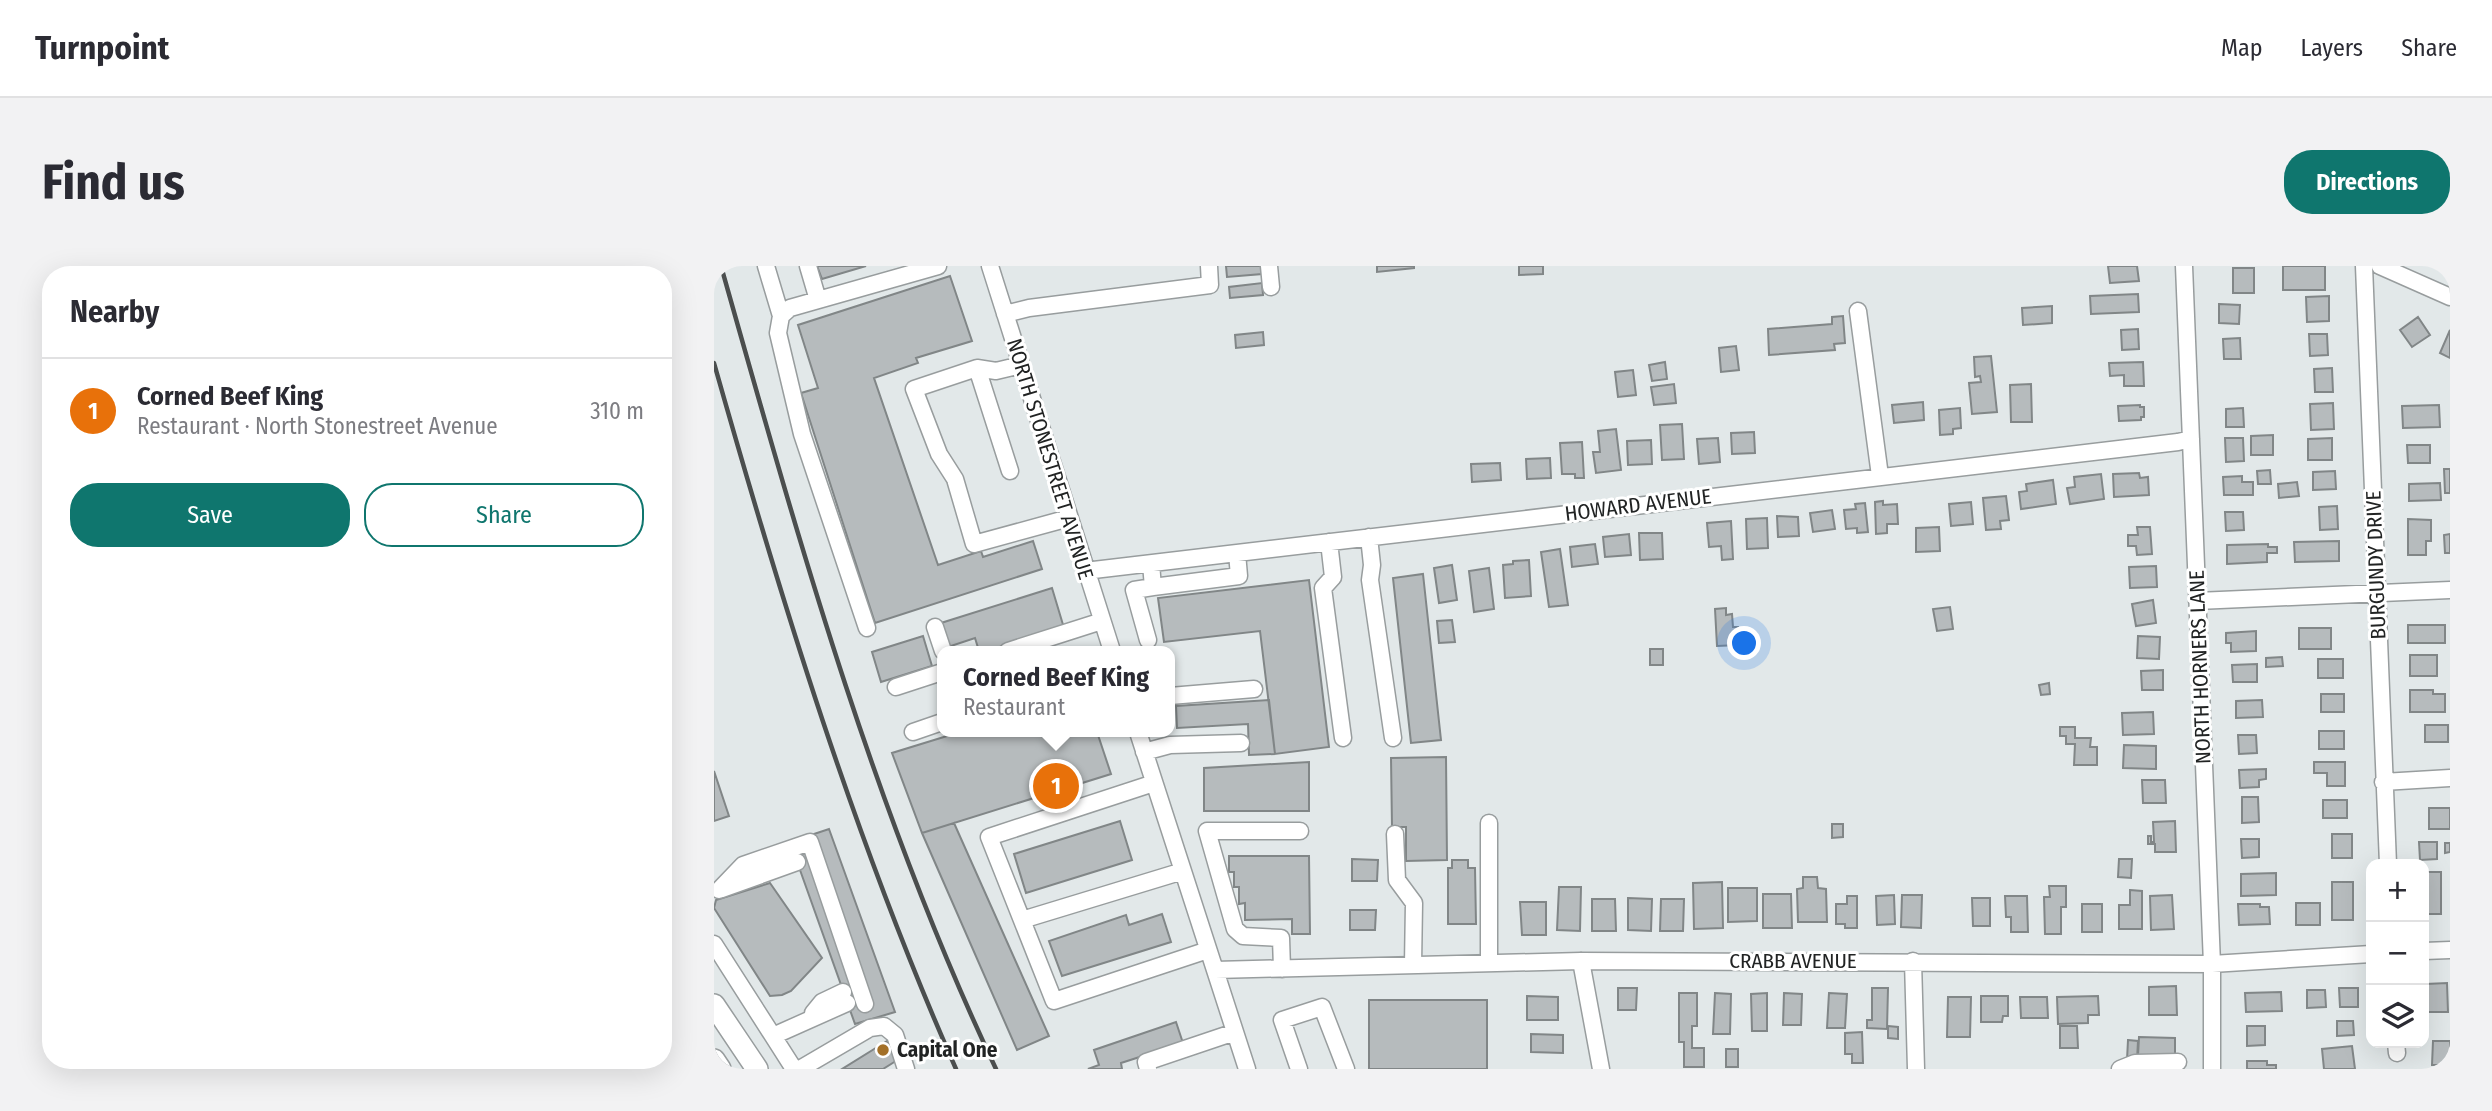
<!DOCTYPE html>
<html lang="en">
<head>
<meta charset="utf-8">
<style>
  body { margin:0; font-family:"Fira Sans Condensed",sans-serif; background:#f2f2f3; color:#2b2b33 }
  .controls { position:absolute; right:21px; bottom:21px; display:grid; overflow:hidden; border-radius:14px; box-shadow:0 7px 28px #0002 }
  .controls button { width:63px; height:63px; display:grid; place-items:center; padding:0; border:0; border-bottom:2px solid #e1e1e2; background:#fff; color:#2b2b33; font:35px sans-serif }
  .you { position:absolute; left:1031px; top:378px; width:24px; height:24px; margin:-18px; border:5px solid #fff; border-radius:50%; background:#1a73e8; box-shadow:0 0 0 10px #1a73e833 }
  .badge { display:grid; place-items:center; width:46px; height:46px; border-radius:50%; background:#0f766e; color:#fff; font-size:23px; font-weight:700 }
  .pin { position:absolute; translate:-50% -50%; border:4px solid #fff; box-shadow:0 2px 7px #0006 }
  .popup { position:absolute; left:223px; top:380px; width:238px; height:91px; box-sizing:border-box; display:grid; place-content:center; border-radius:14px; background:#fff; filter:drop-shadow(0 2px 5px #0005); font-size:23px; white-space:nowrap; color:#7c7c81 }
  .popup b { font-size:26px; color:#2b2b33 }
  .popup::after { content:''; position:absolute; left:50%; top:100%; margin-left:-14px; border:14px solid transparent; border-top-color:#fff }
  .list { margin:0; padding:0; list-style:none }
  h2 { display:flex; justify-content:space-between; align-items:center; height:91px; margin:0; padding:0 28px; font-size:30px }
  h2 small { font-size:23px; font-weight:400; color:#7c7c81 }
  .list li { display:grid; grid-template-columns:46px 1fr auto; gap:21px; align-items:center; box-sizing:border-box; height:105px; padding:0 28px; border-top:2px solid #e1e1e2 }
  .list b { display:block; font-size:26px; white-space:nowrap }
  .list p { margin:0; font-size:23px; white-space:nowrap; color:#7c7c81 }
  .list em { font-size:23px; font-style:normal; color:#7c7c81 }
  .actions { display:flex; gap:14px; padding:21px 28px }
  .actions a { flex:1; padding:16px 0; border:2px solid #0f766e; border-radius:28px; text-align:center; font-size:24px; color:#0f766e }
  .actions .main { background:#0f766e; color:#fff }
  .icon { flex:none; width:38px; height:38px; fill:none; stroke:currentColor; stroke-width:2; stroke-linecap:round; stroke-linejoin:round }
  .map { position:relative; flex:none; width:1736px; height:803px; overflow:hidden; border-radius:28px }
  header { display:flex; align-items:center; gap:42px; box-sizing:border-box; height:98px; padding:0 35px; background:#fff; border-bottom:2px solid #e1e1e2 }
  header strong { font-size:33px }
  nav { display:flex; gap:38px; margin-inline-start:auto; font-size:24px }
  .intro { display:flex; align-items:center; justify-content:space-between; box-sizing:border-box; height:168px; padding:0 42px }
  h1 { margin:0; font-size:49px }
  .button { padding:18px 32px; border-radius:28px; background:#0f766e; color:#fff; font-size:24px; font-weight:700 }
  main { display:flex; gap:42px; padding:0 42px }
  aside { flex:1; background:#fff; border-radius:28px; box-shadow:0 7px 28px #0002 }
  .map>svg:first-child { display:block }
  .building { fill:#b6bbbd; stroke:#818687; stroke-width:2 }
  .lines { fill:none; stroke-linecap:round; stroke-linejoin:round }
  .minor-casing { stroke:#989d9e; stroke-width:19 }
  .major-casing { stroke:#989d9e; stroke-width:24 }
  .minor { stroke:#fff; stroke-width:16 }
  .major { stroke:#fff; stroke-width:21 }
  .rail { stroke:#4b4e4e; stroke-width:4.5 }
  .poi-dot { fill:#a37028; stroke:#fff; stroke-width:2.5 }
  .labels { text-anchor:middle; dominant-baseline:central; stroke-width:6; stroke-linejoin:round; paint-order:stroke }
  .street-label { font-size:21px; fill:#212323; stroke:#fff }
  .poi-label { font-size:21px; font-weight:bold; fill:#212323; stroke:#fff; text-anchor:start }
</style>
</head>
<body>
<header>
<strong>Turnpoint</strong>
<nav><a>Map</a><a>Layers</a><a>Share</a></nav>
</header>
<div class="intro"><h1>Find us</h1><a class="button">Directions</a></div>
<main>
<aside>
<h2>Nearby<small></small></h2>
<ul class="list">
<li><span class="badge" style="background:#e8710a">1</span><div><b>Corned Beef King</b><p>Restaurant · North Stonestreet Avenue</p></div><em>310 m</em></li>
</ul>
<div class="actions"><a class="main">Save</a><a>Share</a></div>
</aside>
<div class="map">
<svg width="1736" height="803" viewBox="0 0 1736 803">
  <rect width="100%" height="100%" fill="#e2e8e9"/>
  <path class="building" d="M103,0H152L108,13Z
    M512,0H547L548,8L513,11Z
    M663,0H700V2L663,6Z
    M805,0H829V8L805,9Z
    M1394,0H1423L1425,15L1396,17Z
    M1569,0H1611V24H1569Z
    M1519,2H1540V27H1519Z
    M236,10L258,75L202,92L204,97L160,112L224,299L267,285L269,291L319,275L328,303L161,357L87,127L104,122L84,59Z
    M548,17L549,29L516,32L515,21Z
    M1424,28L1425,46L1377,48L1376,30Z
    M1615,30V55L1593,56L1592,31Z
    M1505,38L1526,39L1525,58L1505,57Z
    M1338,40V57L1309,59L1308,42Z
    M1129,50L1131,77L1120,78L1121,84L1055,89L1054,63L1118,58V51Z
    M1704,51L1716,69L1698,81L1686,64Z
    M1424,63L1425,83L1408,84L1407,64Z
    M1736,64V92L1726,87Z
    M549,66L550,79L522,82L521,69Z
    M1595,68H1613L1614,89L1596,90Z
    M1526,72L1527,93H1510L1509,73Z
    M1022,80L1025,104L1007,106L1005,82Z
    M1277,90L1283,146L1258,148L1255,117L1267,116L1266,110L1261,111L1260,91Z
    M951,96L953,113L938,115L935,99Z
    M1429,96L1430,120H1410V109L1396,110L1395,97Z
    M1618,102L1619,126H1601L1600,103Z
    M919,104L922,129L904,131L901,106Z
    M960,118L962,137L940,139L937,121Z
    M1317,118L1318,156H1297L1296,119Z
    M1209,136L1210,154L1180,157L1178,139Z
    M1619,137L1620,163L1597,164L1596,138Z
    M1426,139V141H1430V151H1427V154L1405,155L1404,140Z
    M1725,139L1726,161L1689,162L1688,140Z
    M1246,142L1247,162L1239,163V168L1226,169L1225,144Z
    M1529,142L1530,161H1512V143Z
    M968,158L970,193L948,194L946,159Z
    M902,163L907,204L882,207L879,186H886L884,165Z
    M1040,166L1041,187L1018,188L1017,167Z
    M1559,169V189H1537V170Z
    M1004,172L1006,196L985,198L983,173Z
    M1511,172H1529L1530,195L1512,196Z
    M1618,172V194H1594V173Z
    M937,174L938,198L914,199L913,175Z
    M868,176L870,212H861V208H848L846,177Z
    M1693,179H1716V197H1694Z
    M836,192L837,212L813,213L812,193Z
    M786,197L787,214L758,216L757,198Z
    M1730,203H1736V227H1731Z
    M1556,204L1557,218H1544L1543,205Z
    M1621,205L1622,223L1599,224V206Z
    M1425,207L1426,212L1434,211L1435,229L1400,231L1399,208Z
    M1387,208L1390,233L1356,238L1353,222L1361,221L1360,211Z
    M1528,210V216H1539V229H1510L1509,211Z
    M1339,214L1342,238L1307,243L1305,226L1313,225L1312,218Z
    M1583,216L1585,230L1565,232L1564,218Z
    M1726,217L1727,234L1695,235V218Z
    M1292,230L1295,254L1286,255L1287,263L1272,264L1269,232Z
    M1169,235V239L1183,238L1184,258H1173V267L1162,268L1161,236Z
    M1257,236L1259,258L1237,260L1235,238Z
    M1151,237L1154,266L1143,267V262L1132,263L1130,244L1142,243L1141,238Z
    M1623,240L1624,263L1606,264L1605,241Z
    M1118,244L1121,263L1099,266L1096,247Z
    M1511,246H1529L1530,264L1512,265Z
    M1063,250L1084,251L1085,270L1064,271Z
    M1053,252L1054,282L1033,283L1032,253Z
    M1694,253L1717,254V275H1712V289H1694Z
    M1017,255L1019,293L1008,294L1007,280L995,281L993,257Z
    M1225,261L1226,285L1202,286V262Z
    M1423,261H1436L1438,288L1423,289L1422,280H1414V269H1424Z
    M925,267H948L949,293L926,294Z
    M915,268L917,289L891,291L889,271Z
    M1736,268V287H1731L1730,269Z
    M1625,275V295L1581,296L1580,276Z
    M881,278L884,298L858,301L856,281Z
    M1554,278V281H1563V287H1553V296L1513,298V279Z
    M846,283L854,339L835,341L827,286Z
    M815,294L817,330L791,332L789,299L799,298V295Z
    M738,299L743,334L725,337L720,302Z
    M1442,300L1443,321L1416,322L1415,301Z
    M775,302L780,343L760,346L755,305Z
    M709,308L727,474L697,477L679,312Z
    M595,314L615,481L561,488L546,365L450,376L444,332Z
    M338,322L350,362L272,385H265L261,372L234,381L227,357Z
    M1439,334L1442,357L1422,360L1418,338Z
    M1236,341L1239,363L1223,365L1219,343Z
    M1012,342V349L1018,348L1019,361H1024L1025,379L1003,380L1001,343Z
    M738,354L741,376L725,377L723,355Z
    M1694,359H1731V377H1694Z
    M1585,362H1617V383H1585Z
    M1542,365V385L1517,386V377H1512V367Z
    M209,370L218,400L167,416L158,386Z
    M1424,370L1446,371L1445,393L1423,392Z
    M936,383H949V399H936Z
    M1696,389H1723V410H1696Z
    M1568,391L1569,400L1552,401V392Z
    M1604,393H1629V412H1604Z
    M1543,398V416H1519L1518,399Z
    M1449,404V424H1428L1427,405Z
    M1335,417L1336,428L1327,429L1325,419Z
    M1696,424H1719V428H1731V446H1696Z
    M1607,428H1630V446H1607Z
    M555,434L561,488L535,489L534,458L463,462L462,440Z
    M1548,434L1549,451L1522,452V435Z
    M1439,446L1440,468L1409,469L1408,447Z
    M1711,459H1734V476H1711Z
    M1346,461H1361V472H1377L1376,481H1383V499H1360L1361,478H1352V470H1346Z
    M1605,465H1630V483H1605Z
    M246,466H383L397,508L208,567L178,487Z
    M1524,469H1542L1543,487L1525,488Z
    M1410,479L1442,480V503L1409,502Z
    M732,491L733,594L692,595V561H678L677,492Z
    M595,496V545H490V502Z
    M1600,496H1631V520H1613V507H1600Z
    M1552,503V513L1545,514V521L1526,522L1525,504Z
    M0,505L15,550L0,555Z
    M1428,514H1451L1452,537H1429Z
    M1528,531H1544L1545,556L1528,557Z
    M1609,534H1633V552H1609Z
    M1715,542H1736V563H1715Z
    M406,555L418,594L312,627L300,588Z
    M1461,555L1462,586H1441V578H1434V570H1437V576H1440L1439,556Z
    M240,557L335,770L303,784L208,567Z
    M1118,558H1129V571L1118,572Z
    M115,563L181,746L141,758L76,576Z
    M1618,568H1638V592H1618Z
    M1527,573H1545V591L1528,592Z
    M1705,576H1723V593L1706,594Z
    M1731,577H1736V586L1731,587Z
    M515,590H595L596,668H578V653L531,654V637L525,638V621H520V606H515Z
    M638,593L664,594L663,615H638Z
    M1405,593H1418L1417,612L1404,611Z
    M738,594H754V602H761L762,658H734V602H738Z
    M1710,606H1727V648H1710Z
    M1562,607V629L1527,630V608Z
    M1089,611H1103L1104,622L1112,623L1113,656H1084L1083,623L1089,622Z
    M1008,616L1009,662L980,663L979,617Z
    M1618,616H1639V654H1618Z
    M56,617L108,692L77,725L68,729L56,730L0,642L2,634Z
    M1335,620H1352V641H1347V668H1331L1330,631H1336Z
    M845,621H867L866,665L843,664Z
    M1014,622H1043V655L1014,656Z
    M1416,624L1428,625V663H1405V639H1416Z
    M1049,628H1077L1078,662H1049Z
    M1180,629L1181,658L1163,659L1162,630Z
    M1188,629H1208L1207,662L1187,661Z
    M1458,629L1460,663L1437,664L1436,630Z
    M1133,630H1143V662H1131V658H1122V638H1133Z
    M1291,630H1313L1314,666H1297V651H1292Z
    M914,632L938,633L937,665L914,664Z
    M1258,632H1276V660H1259Z
    M878,633H901L902,665H878Z
    M947,633H970L969,665H946Z
    M806,636H832V669H808Z
    M1582,637H1606V659H1582Z
    M1368,638H1388V666H1368Z
    M1524,638H1546V641H1555L1556,658L1525,659Z
    M636,644H662L661,664H636Z
    M448,648L457,676L348,710L335,675L412,649L415,659Z
    M1733,717L1734,746H1713L1712,718Z
    M1462,720L1463,749H1435V721Z
    M904,722H923L922,744H904Z
    M1158,722H1174L1173,763L1153,762V754H1158Z
    M1625,722H1644V741H1626Z
    M1593,724H1611L1612,741L1593,742Z
    M1567,726L1568,745L1532,746L1531,727Z
    M965,727H983V760H978V782H990V801H970V776H965Z
    M1001,727L1017,728L1016,768H999Z
    M1053,727V765H1038L1037,728Z
    M1070,727L1088,728L1087,759H1069Z
    M1115,727L1133,728L1131,762H1113Z
    M813,730L844,731V754H813Z
    M1267,730H1294V750H1289L1288,756H1267Z
    M1384,730L1385,749H1374V757L1344,758L1343,731Z
    M1234,731H1257L1256,771H1233Z
    M1306,731H1333L1334,752H1307Z
    M655,734H773V803H655Z
    M1623,755H1639L1640,769L1623,770Z
    M462,756L469,777L407,797L408,803H374L385,799L380,784Z
    M1174,760L1184,761V773L1174,772Z
    M1346,760H1363L1364,782H1346Z
    M1533,760H1551V779L1533,780Z
    M1148,766L1149,797H1138V788H1131V767Z
    M817,768L849,769V787L817,786Z
    M1425,771L1461,772V790H1424Z
    M1414,774L1424,775L1423,794H1413Z
    M173,775L185,793L169,803H128Z
    M1719,775H1736V799H1718Z
    M1638,780L1641,803H1610L1608,783Z
    M1012,783H1024V801H1012Z
    M1533,795H1553V799H1562V803H1533Z"/>
  <g class="lines">
    <defs>
      <path id="minor" d="M52,0L67,50
        M94,0L104,34
        M276,0L398,385
        M555,0L557,21
        M1470,0L1498,698V803
        M1650,0L1674,598
        M1666,0L1736,31
        M1144,45L1166,210
        M291,48L315,42L496,19L495,0
        M307,99L282,105L263,102L200,123L225,188L241,213L260,278L355,252
        M263,102L296,205
        M655,271L658,299L656,314L679,472
        M615,276L619,311L609,322L629,472
        M437,298L439,321L525,310L523,287
        M371,305L1464,176L1477,173
        M1483,335L1736,324
        M221,361L229,385
        M153,362L88,168L64,67L67,50L76,42L224,0
        M434,374L420,324L439,321
        M294,385L388,355
        M182,421L228,406
        M456,430L540,423
        M199,466L228,456
        M424,466L533,803
        M430,486L456,479L527,477
        M1669,516L1736,512
        M440,517L275,571L340,735L494,684
        M775,557V697
        M681,568L683,614L700,637L699,699
        M8,623L83,596
        M5,624L29,599L96,576L151,738
        M308,654L469,605
        M0,678L80,803
        M1710,685L1736,684
        M867,695L887,803
        M1199,695L1202,803
        M568,703L567,672L529,670L521,663L493,565H586
        M501,704L867,695L1498,698L1657,688
        M99,747L108,736L129,726
        M59,770L133,737
        M1682,777L1683,787
        M86,803L156,762L170,760L181,769L192,803
        M434,803L432,796L521,766
        M585,803L568,754L608,741L632,803
        M1406,803L1421,797L1464,796"/>
      <path id="major" d="M0,739L43,803
        M0,794L6,803"/>
    </defs>
    <use href="#minor" class="minor-casing"/>
    <use href="#major" class="major-casing"/>
    <use href="#minor" class="minor"/>
    <use href="#major" class="major"/>
    <path class="rail" d="M7,0C84,272 160,546 282,803
      M0,97C68,337 141,575 242,803"/>
  </g>
  <circle class="poi-dot" cx="169" cy="784" r="7"/>
  <g class="labels">
    <g class="street-label">
      <text transform="translate(336 193) rotate(73)">NORTH STONESTREET AVENUE</text>
      <text transform="translate(924 239) rotate(-7)">HOWARD AVENUE</text>
      <text transform="translate(1662 299) rotate(-92)">BURGUNDY DRIVE</text>
      <text transform="translate(1486 401) rotate(-92)">NORTH HORNERS LANE</text>
      <text x="1079" y="695">CRABB AVENUE</text>
    </g>
    <g class="poi-label">
      <text x="183" y="784">Capital One</text>
    </g>
  </g>
</svg>
<div class="controls">
<button>+</button>
<button>−</button>
<button><svg class="icon" aria-label="layers" viewBox="0 0 24 24"><path d="M12 4l9 5-9 5-9-5zM3 14l9 5 9-5"/></svg></button>
</div>
<div class="you"></div>
<div class="pin badge" style="left:342px;top:520px;background:#e8710a">1</div>
<div class="popup"><b>Corned Beef King</b>Restaurant</div>
</div>
</main>
</body>
</html>
